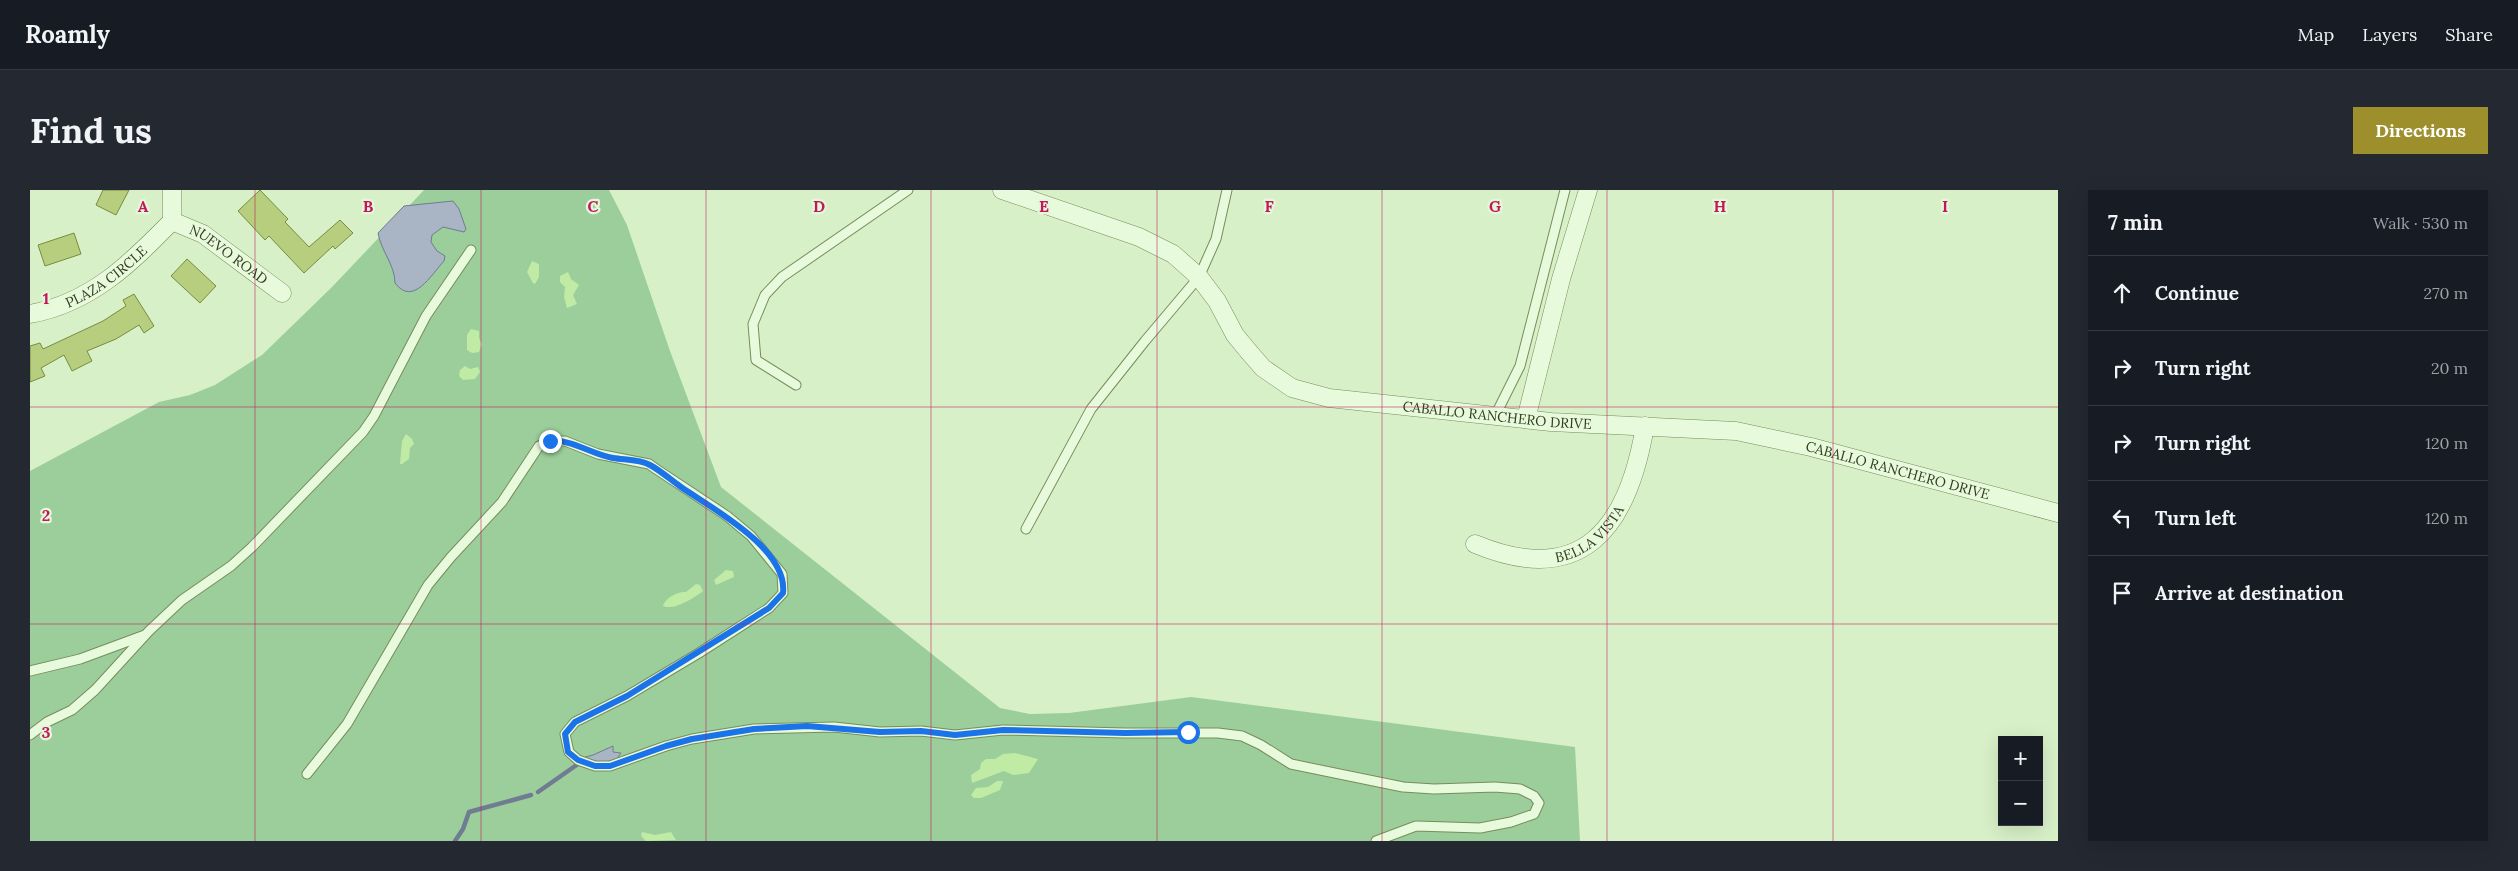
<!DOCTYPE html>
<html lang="en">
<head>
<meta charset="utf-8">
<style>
  body { margin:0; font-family:Lora,serif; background:#242831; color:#f1f3f6 }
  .controls { position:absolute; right:15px; bottom:15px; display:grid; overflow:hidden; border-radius:0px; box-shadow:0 5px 20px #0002 }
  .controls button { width:45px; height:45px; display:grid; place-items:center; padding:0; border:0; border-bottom:1px solid #363941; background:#171b24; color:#f1f3f6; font:25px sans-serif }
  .stop { position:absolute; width:15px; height:15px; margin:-11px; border:4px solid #1a73e8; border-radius:50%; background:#fff }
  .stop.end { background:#1a73e8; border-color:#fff; box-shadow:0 1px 5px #0008 }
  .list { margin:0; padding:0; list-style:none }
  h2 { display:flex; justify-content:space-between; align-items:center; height:65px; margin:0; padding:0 20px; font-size:21px }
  h2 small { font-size:16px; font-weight:400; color:#9ea1a6 }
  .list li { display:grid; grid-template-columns:32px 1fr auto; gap:15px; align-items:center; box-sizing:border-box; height:75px; padding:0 20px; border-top:1px solid #363941 }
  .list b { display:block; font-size:19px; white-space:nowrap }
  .list em { font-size:16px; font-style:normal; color:#9ea1a6 }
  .icon { flex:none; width:28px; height:28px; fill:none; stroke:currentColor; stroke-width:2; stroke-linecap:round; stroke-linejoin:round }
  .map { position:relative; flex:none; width:2028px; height:651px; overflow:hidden; border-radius:0px }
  header { display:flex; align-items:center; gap:30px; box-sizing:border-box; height:70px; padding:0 25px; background:#171b24; border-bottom:1px solid #363941 }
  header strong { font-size:24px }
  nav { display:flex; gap:28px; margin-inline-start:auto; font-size:18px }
  .intro { display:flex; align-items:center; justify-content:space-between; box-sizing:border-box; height:120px; padding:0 30px }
  h1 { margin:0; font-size:35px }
  .button { padding:12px 22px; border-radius:0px; background:#9d8f2b; color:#fff; font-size:18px; font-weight:700 }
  main { display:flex; gap:30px; padding:0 30px }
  aside { flex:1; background:#171b24; border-radius:0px; box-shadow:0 5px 20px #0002 }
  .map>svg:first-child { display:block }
  .green { fill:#9bce9b }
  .sand { fill:#c0eba5 }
  .water { fill:#a9b4c4; stroke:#6f7c92 }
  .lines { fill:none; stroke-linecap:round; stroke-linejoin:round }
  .stream { stroke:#6f7c92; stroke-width:4.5 }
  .building { fill:#b6ce7d; stroke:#778c41 }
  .lane-casing { stroke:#788c5c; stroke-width:11 }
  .street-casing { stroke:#788c5c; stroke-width:19 }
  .lane { stroke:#e8fadc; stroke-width:9 }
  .street { stroke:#e8fadc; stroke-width:18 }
  .route { stroke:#1a73e8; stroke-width:6 }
  .grid { fill:none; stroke:#c2185b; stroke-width:1; stroke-opacity:0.55 }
  .labels { text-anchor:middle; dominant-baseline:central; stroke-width:4.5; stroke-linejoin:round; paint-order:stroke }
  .street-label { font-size:14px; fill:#323c20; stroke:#e4f7d8 }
  .grid-label { font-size:16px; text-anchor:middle; font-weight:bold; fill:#c2185b; stroke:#e4f7d8; stroke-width:4.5; stroke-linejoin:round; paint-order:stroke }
</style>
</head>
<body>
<header>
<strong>Roamly</strong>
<nav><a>Map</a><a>Layers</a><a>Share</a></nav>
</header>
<div class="intro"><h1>Find us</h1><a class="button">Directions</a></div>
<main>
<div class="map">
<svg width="2028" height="651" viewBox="0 0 2028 651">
  <rect width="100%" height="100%" fill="#d8f0c8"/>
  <path class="green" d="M394,0H579L597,35L640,161L691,297L970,518L1000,524L1039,523L1161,507L1545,557L1550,651H0V281L129,212L160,205L185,195L232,165L302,97Z"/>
  <path class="sand" d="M502,71L509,74V87L505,94L503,93L497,82Z
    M538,82L541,89L549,95L543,105L547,114L537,118L534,107L535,97L530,92V86Z
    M441,139L449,141V148L452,154L449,162L442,163L437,160V145Z
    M435,176L440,179L448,177L450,182L445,189L433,190L429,186L430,180Z
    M376,244L382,249L384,254L380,258L379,269L372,274H370L372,251Z
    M696,380L703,381L704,387L686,395L684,390Z
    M666,394L670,395L673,401C664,408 644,421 633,416C635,408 648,401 656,402Z
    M985,563L1008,569L999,583L983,585L974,581L942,593L941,585L950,579L951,573L956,569H965L973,564Z
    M967,591H973L970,600L951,608H944L941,605L946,598L958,597Z
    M612,642L625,645L641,642L646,650L616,651L611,646Z"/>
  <path class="water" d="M423,11L429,19L436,39L434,42L413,37L402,45L401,52L407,61L415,66L414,71C401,85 383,117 365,93C365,75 351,61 348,43L374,16Z
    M583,556V562L591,563L586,570L568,573L552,568L563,565Z"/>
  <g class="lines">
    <path class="stream" d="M508,602L548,574
      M425,651L433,639L439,622L501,605"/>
  </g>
  <path class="building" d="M73,0H99L86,25L66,15Z
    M230,0L258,29L255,32L279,57L310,30L323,43L305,59L303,56L274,83L239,46L235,50L208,21Z
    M44,43L51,64L15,76L8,55Z
    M157,69L186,96L170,113L141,86Z
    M104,104L124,136L114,143L109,135L86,149L57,161L62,171L42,181L34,165L11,178L15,186L0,192V156L10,153L13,159L73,131L96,116L93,110Z"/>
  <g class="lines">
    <defs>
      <path id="lane" d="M766,195L726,170L723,134L735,105L752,87L878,0
        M1465,226L1490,176L1535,0
        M996,339L1061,219L1115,151L1169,87L1186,49L1197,0
        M0,481L50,469L115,445
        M0,545L17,532L42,520L65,500L119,441L152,410L201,376L222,357L333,242L344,226L396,126L441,60
        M277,584L317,534L398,395L421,367L472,312L509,256L520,251H535L568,264L619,274L626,279L697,326L721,346L752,384L753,403L739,418L669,463L597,506L545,532L535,544L539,562L548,570L565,576H580L636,556L662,549L724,539L804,537L850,542L891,541L925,545L973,540L1095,543H1188L1212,546L1231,555L1261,574L1373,597L1404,599L1465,597L1490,599L1504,606L1509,613L1504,624L1481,632L1450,638L1386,636L1346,651"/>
      <g id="street">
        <path d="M142,0V31"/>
        <path id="s1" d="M972,0L1109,47L1143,64L1169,87L1187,111L1205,145L1219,162L1233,178L1262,198L1299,208L1521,232L1706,241L1781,257L2028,323"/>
        <path id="s2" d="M142,31L173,44L252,103"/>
        <path id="s3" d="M0,124C61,113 101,73 142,31"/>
        <path d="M1496,229L1531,89L1558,0"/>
        <path id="s4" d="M1445,354C1553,399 1598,337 1615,236"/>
      </g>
    </defs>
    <use href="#lane" class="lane-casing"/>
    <use href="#street" class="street-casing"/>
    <use href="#lane" class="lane"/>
    <use href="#street" class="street"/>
  </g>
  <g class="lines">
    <path class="route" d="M520,251C542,249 561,264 583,268C595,270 609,269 620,275C631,281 641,290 651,297C683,319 758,359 753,403L739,418L597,506L545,532L535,544L538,562L548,570L565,576H580L636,556L662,549L724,539L777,536L850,542L891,541L925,545L973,540L1095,543L1158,542"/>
  </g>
  <path class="grid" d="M225,0V651M451,0V651M676,0V651M901,0V651M1127,0V651M1352,0V651M1577,0V651M1803,0V651M0,217H2028M0,434H2028"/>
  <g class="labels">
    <g class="street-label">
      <text stroke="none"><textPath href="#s2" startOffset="66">NUEVO ROAD</textPath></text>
      <text stroke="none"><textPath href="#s3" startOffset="86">PLAZA CIRCLE</textPath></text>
      <text stroke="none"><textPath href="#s1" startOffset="572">CABALLO RANCHERO DRIVE</textPath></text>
      <text stroke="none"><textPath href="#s1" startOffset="978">CABALLO RANCHERO DRIVE</textPath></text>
      <text stroke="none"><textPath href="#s4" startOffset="125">BELLA VISTA</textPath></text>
    </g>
  </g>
  <g class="grid-label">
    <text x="113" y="22">A</text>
    <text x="338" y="22">B</text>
    <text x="563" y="22">C</text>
    <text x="789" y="22">D</text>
    <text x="1014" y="22">E</text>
    <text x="1239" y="22">F</text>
    <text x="1465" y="22">G</text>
    <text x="1690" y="22">H</text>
    <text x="1915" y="22">I</text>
    <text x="16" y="114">1</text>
    <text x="16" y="331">2</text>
    <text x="16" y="548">3</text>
  </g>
</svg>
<div class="controls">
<button>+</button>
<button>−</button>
</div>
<div class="stop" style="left:1158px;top:542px"></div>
<div class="stop end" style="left:520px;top:251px"></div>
</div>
<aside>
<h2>7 min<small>Walk · 530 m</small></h2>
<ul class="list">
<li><svg class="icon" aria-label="ahead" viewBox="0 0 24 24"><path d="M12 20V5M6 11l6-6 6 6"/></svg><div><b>Continue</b></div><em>270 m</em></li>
<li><svg class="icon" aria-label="right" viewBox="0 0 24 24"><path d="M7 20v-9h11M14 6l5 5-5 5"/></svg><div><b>Turn right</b></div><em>20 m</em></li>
<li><svg class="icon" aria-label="right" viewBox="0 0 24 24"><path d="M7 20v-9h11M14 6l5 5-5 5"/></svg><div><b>Turn right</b></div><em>120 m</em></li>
<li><svg class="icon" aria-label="left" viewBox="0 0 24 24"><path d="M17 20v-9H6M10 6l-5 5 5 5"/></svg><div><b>Turn left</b></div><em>120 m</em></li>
<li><svg class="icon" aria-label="arrive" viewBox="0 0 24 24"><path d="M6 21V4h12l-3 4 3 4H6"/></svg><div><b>Arrive at destination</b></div></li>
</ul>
</aside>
</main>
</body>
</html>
